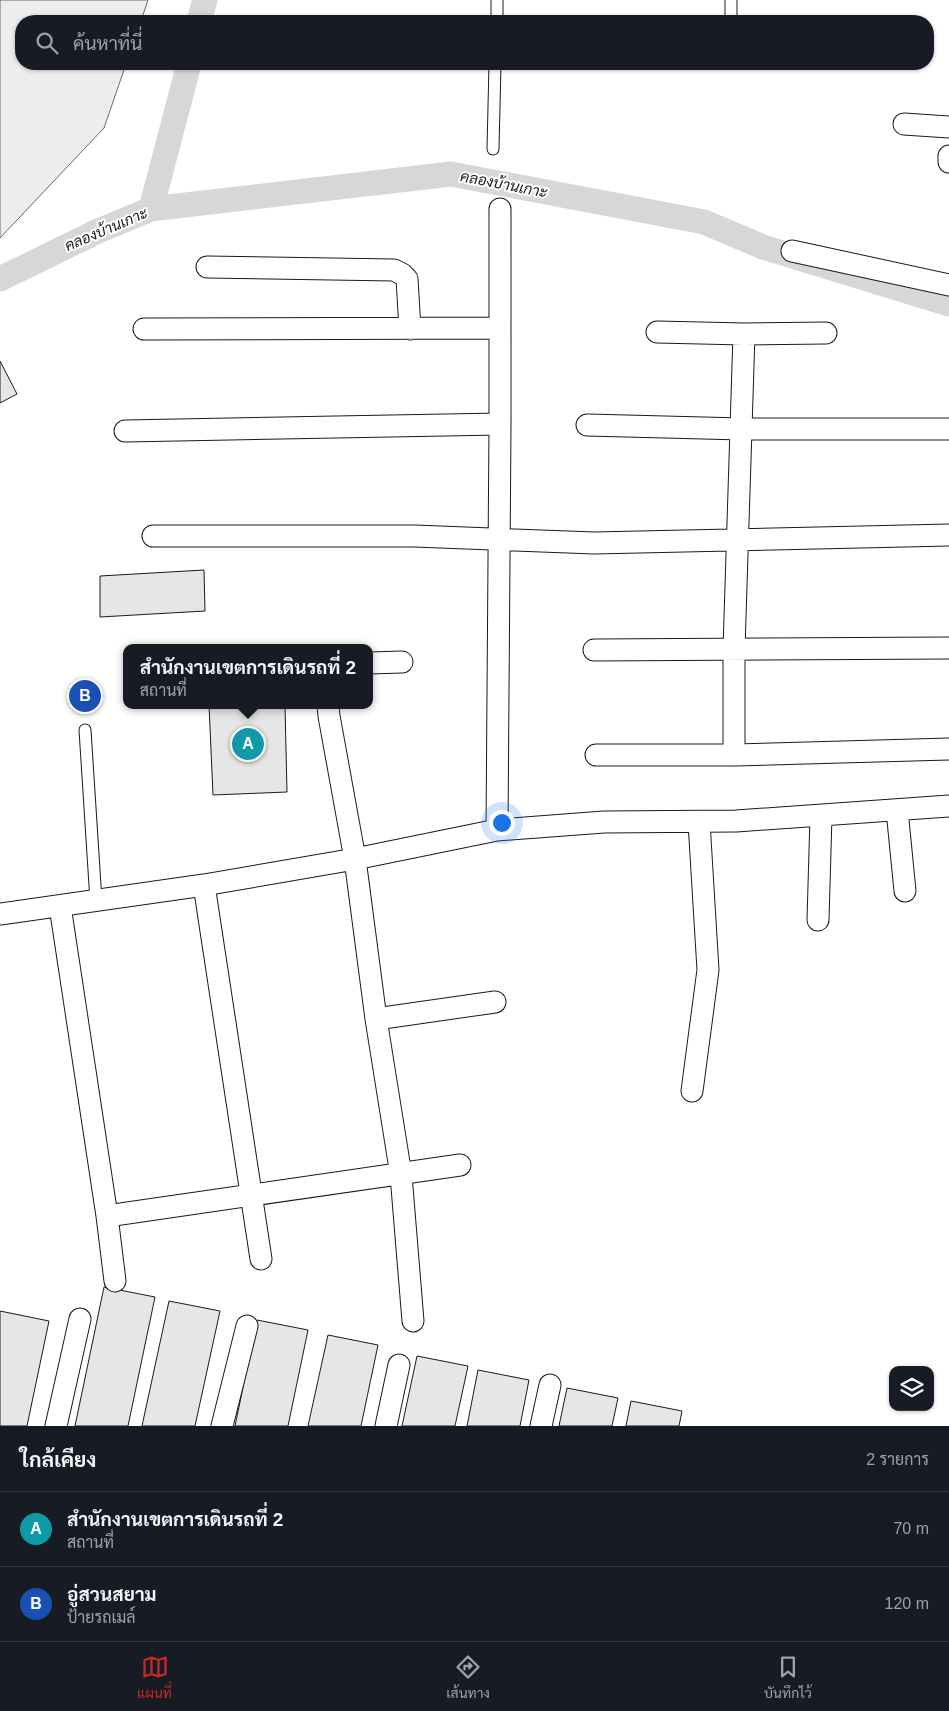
<!DOCTYPE html>
<html lang="th">
<head>
<meta charset="utf-8">
<style>
  body { margin:0; font-family:Arial,Sarabun,sans-serif; background:#242831; color:#f1f3f6 }
  .controls { position:absolute; right:15px; bottom:15px; display:grid; overflow:hidden; border-radius:10px; box-shadow:0 1px 4px #0004 }
  .controls button { width:45px; height:45px; display:grid; place-items:center; padding:0; border:0; border-bottom:1px solid #363941; background:#171b24; color:#f1f3f6; font:25px sans-serif }
  .you { position:absolute; left:501px; top:822px; width:18px; height:18px; margin:-12px; border:4px solid #fff; border-radius:50%; background:#1a73e8; box-shadow:0 0 0 8px #1a73e833 }
  .badge { display:grid; place-items:center; width:32px; height:32px; border-radius:50%; background:#c62828; color:#fff; font-size:16px; font-weight:700 }
  .pin { position:absolute; translate:-50% -50%; border:2px solid #fff; box-shadow:0 1px 5px #0006 }
  .popup { position:absolute; left:123px; top:644px; width:250px; height:65px; box-sizing:border-box; display:grid; place-content:center; border-radius:10px; background:#171b24; filter:drop-shadow(0 1px 4px #0005); font-size:16px; white-space:nowrap; color:#9ea1a6 }
  .popup b { font-size:19px; color:#f1f3f6 }
  .popup::after { content:''; position:absolute; left:50%; top:100%; margin-left:-10px; border:10px solid transparent; border-top-color:#171b24 }
  .list { margin:0; padding:0; list-style:none }
  h2 { display:flex; justify-content:space-between; align-items:center; height:65px; margin:0; padding:0 20px; font-size:21px }
  h2 small { font-size:16px; font-weight:400; color:#9ea1a6 }
  .list li { display:grid; grid-template-columns:32px 1fr auto; gap:15px; align-items:center; box-sizing:border-box; height:75px; padding:0 20px; border-top:1px solid #363941 }
  .list b { display:block; font-size:19px; white-space:nowrap }
  .list p { margin:0; font-size:16px; white-space:nowrap; color:#9ea1a6 }
  .list em { font-size:16px; font-style:normal; color:#9ea1a6 }
  .icon { flex:none; width:28px; height:28px; fill:none; stroke:currentColor; stroke-width:2; stroke-linecap:round; stroke-linejoin:round }
  .map { position:relative; flex:none; width:949px; height:1426px; overflow:hidden }
  .search { position:absolute; background:#171b24; box-shadow:0 1px 4px #0004; left:15px; right:15px; top:15px; height:55px; display:flex; align-items:center; gap:12px; box-sizing:border-box; padding:0 18px; border-radius:20px; color:#9ea1a6; font-size:19px }
  .sheet { height:215px; background:#171b24 }
  nav { display:flex; justify-content:space-around; align-items:center; box-sizing:border-box; height:70px; border-top:1px solid #363941; background:#171b24; font-size:14px; color:#9ea1a6 }
  nav a { display:grid; justify-items:center; gap:2px }
  nav .on { color:#c62828 }
  .map>svg:first-child { display:block }
  .built { fill:#ededed; stroke:#6a6a6a }
  .lines { fill:none; stroke-linecap:round; stroke-linejoin:round }
  .canal { stroke:#d7d7d7; stroke-width:25 }
  .building { fill:#e6e6e6; stroke:#1a1a1a }
  .lane-casing { stroke:#1a1a1a; stroke-width:13 }
  .street-casing { stroke:#1a1a1a; stroke-width:23 }
  .lane { stroke:#fff; stroke-width:11 }
  .street { stroke:#fff; stroke-width:21 }
  .labels { text-anchor:middle; dominant-baseline:central; stroke-width:4; stroke-linejoin:round; paint-order:stroke }
  .water-label { font-size:15px; font-style:italic; fill:#1a1a1a; stroke:#fff }
</style>
</head>
<body>
<div class="map">
<svg width="949" height="1426" viewBox="0 0 949 1426">
  <rect width="100%" height="100%" fill="#fff"/>
  <path class="built" d="M0,0H148L141,21H21V64H126L104,128L0,238Z"/>
  <g class="lines">
    <path class="canal" d="M199,21L205,0
      M151,209L189,64
      M0,279L96,232L151,209L451,174L704,222L763,247L949,304"/>
  </g>
  <path class="building" d="M0,361L17,394L0,403Z
    M204,570L205,611L100,617V576Z
    M209,705H285L287,792L213,795Z
    M104,1287L155,1297L128,1426H75Z
    M169,1301L220,1311L195,1426H142Z
    M0,1311L49,1321L27,1426H0Z
    M257,1320L308,1330L288,1426H235Z
    M328,1335L378,1345L361,1426H308Z
    M417,1356L468,1366L455,1426H402Z
    M478,1370L529,1380L520,1426H467Z
    M567,1388L618,1398L612,1426H559Z
    M631,1401L682,1411L679,1426H626Z"/>
  <g class="lines">
    <defs>
      <path id="lane" d="M497,21V0
        M731,21V0
        M493,149L495,64
        M85,730L96,901"/>
      <path id="street" d="M904,124L949,127
        M949,156V162
        M792,251L949,285
        M207,267L394,270L402,274L407,279L410,329
        M144,329L500,328
        M657,332L744,334L826,333
        M587,425L742,429H949
        M125,431L500,424
        M153,536H415L594,543L949,535
        M594,650L949,648
        M369,663L402,662
        M328,705L329,716L355,859L376,1019L401,1175L413,1321
        M596,755H734L949,749
        M734,755V649L744,334
        M897,810L905,891
        M497,830L500,424V209
        M204,885L261,1259
        M60,906L107,1216L115,1281
        M0,914L204,885L355,859L497,830L604,822L736,821L949,806
        M818,920L821,816
        M376,1019L495,1002
        M692,1091L708,970L699,822
        M107,1216L460,1165
        M56,1426L80,1319
        M222,1426L247,1326
        M386,1426L399,1365
        M541,1426L550,1385"/>
    </defs>
    <use href="#lane" class="lane-casing"/>
    <use href="#street" class="street-casing"/>
    <use href="#lane" class="lane"/>
    <use href="#street" class="street"/>
  </g>
  <g class="labels">
    <g class="water-label">
      <text transform="translate(504 184) rotate(11)">คลองบ้านเกาะ</text>
      <text transform="translate(106 229) rotate(-23)">คลองบ้านเกาะ</text>
    </g>
  </g>
</svg>
<div class="controls">
<button><svg class="icon" aria-label="layers" viewBox="0 0 24 24"><path d="M12 4l9 5-9 5-9-5zM3 14l9 5 9-5"/></svg></button>
</div>
<div class="you"></div>
<div class="pin badge" style="left:248px;top:744px;background:#0f9aa8">A</div>
<div class="popup"><b>สำนักงานเขตการเดินรถที่ 2</b>สถานที่</div>
<div class="pin badge" style="left:85px;top:696px;background:#1a4fb4">B</div>
<div class="search"><svg class="icon" aria-label="search" viewBox="0 0 24 24"><circle cx="10" cy="10" r="6"/><path d="M15 15l6 6"/></svg>ค้นหาที่นี่</div>
</div>
<section class="sheet">
<h2>ใกล้เคียง<small>2 รายการ</small></h2>
<ul class="list">
<li><span class="badge" style="background:#0f9aa8">A</span><div><b>สำนักงานเขตการเดินรถที่ 2</b><p>สถานที่</p></div><em>70 m</em></li>
<li><span class="badge" style="background:#1a4fb4">B</span><div><b>อู่สวนสยาม</b><p>ป้ายรถเมล์</p></div><em>120 m</em></li>
</ul>
</section>
<nav>
<a class="on"><svg class="icon" aria-label="map" viewBox="0 0 24 24"><path d="M3 6l6-2 6 2 6-2v14l-6 2-6-2-6 2zM9 4v14M15 6v14"/></svg>แผนที่</a>
<a><svg class="icon" aria-label="directions" viewBox="0 0 24 24"><path d="M12 3l9 9-9 9-9-9zM9 14v-3h6M13 9l2 2-2 2"/></svg>เส้นทาง</a>
<a><svg class="icon" aria-label="saved" viewBox="0 0 24 24"><path d="M7 4h10v16l-5-4-5 4z"/></svg>บันทึกไว้</a>
</nav>
</body>
</html>
